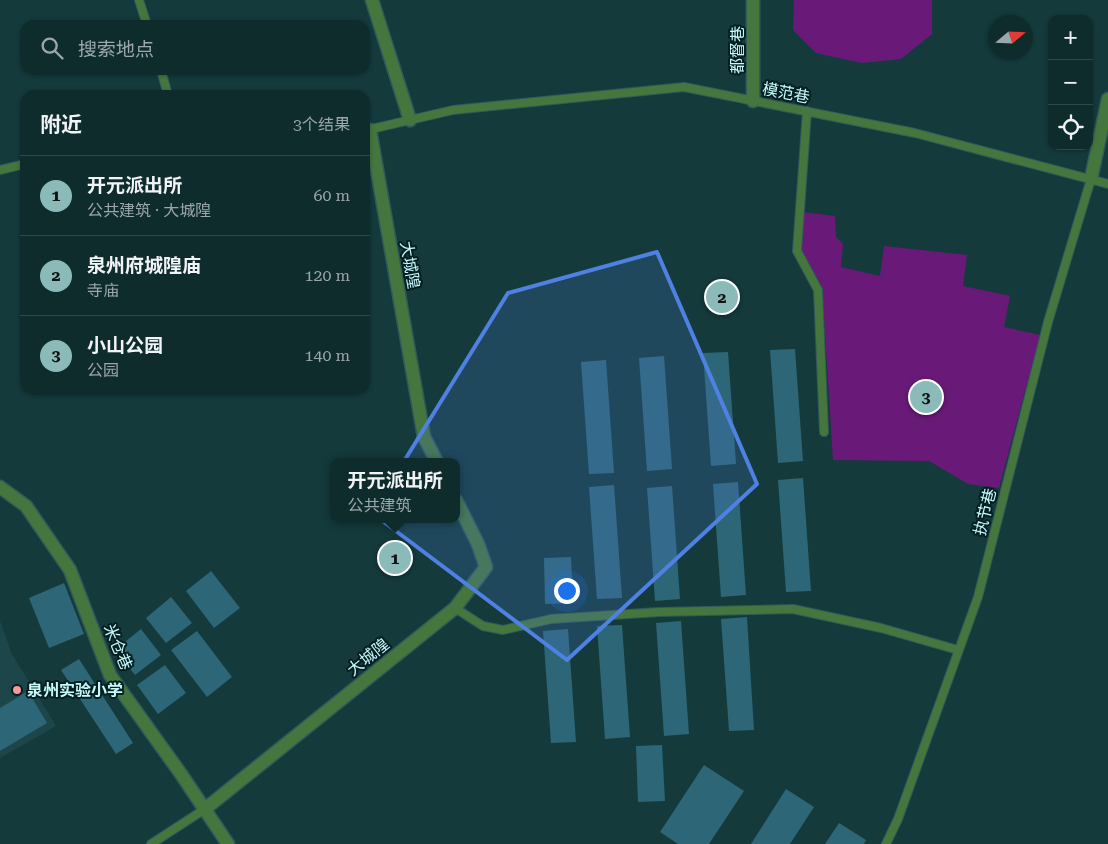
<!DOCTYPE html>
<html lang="zh">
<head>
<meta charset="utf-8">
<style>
  body { margin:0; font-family:"Roboto Serif","Noto Sans SC",serif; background:#1d3839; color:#f1f3f6 }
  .controls { position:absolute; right:15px; top:15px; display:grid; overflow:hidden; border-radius:10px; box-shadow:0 1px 4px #0004 }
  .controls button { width:45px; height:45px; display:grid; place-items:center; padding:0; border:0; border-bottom:1px solid #2f4849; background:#0f2c2d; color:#f1f3f6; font:25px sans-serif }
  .compass { position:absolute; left:988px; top:15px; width:45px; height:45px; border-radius:50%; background:#0f2c2d; box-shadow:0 1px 4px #0004; rotate:71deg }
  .you { position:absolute; left:566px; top:590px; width:18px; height:18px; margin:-12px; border:4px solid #fff; border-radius:50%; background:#1a73e8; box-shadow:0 0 0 8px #1a73e833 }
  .badge { display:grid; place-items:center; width:32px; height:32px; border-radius:50%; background:#8bbbb9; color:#111; font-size:16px; font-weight:700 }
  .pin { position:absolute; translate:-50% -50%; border:2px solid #fff; box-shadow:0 1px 5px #0006 }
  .popup { position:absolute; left:330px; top:458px; width:130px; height:65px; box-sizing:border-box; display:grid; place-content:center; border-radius:10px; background:#0f2c2d; filter:drop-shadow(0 1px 4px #0005); font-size:16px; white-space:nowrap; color:#9ba7aa }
  .popup b { font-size:19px; color:#f1f3f6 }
  .popup::after { content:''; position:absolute; left:50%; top:100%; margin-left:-10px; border:10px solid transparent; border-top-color:#0f2c2d }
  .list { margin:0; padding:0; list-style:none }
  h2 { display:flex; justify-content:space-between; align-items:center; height:65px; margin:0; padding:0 20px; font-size:21px }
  h2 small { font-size:16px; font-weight:400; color:#9ba7aa }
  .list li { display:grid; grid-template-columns:32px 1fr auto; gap:15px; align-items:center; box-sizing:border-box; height:80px; padding:0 20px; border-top:1px solid #2f4849 }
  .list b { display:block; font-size:19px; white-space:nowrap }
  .list p { margin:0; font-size:16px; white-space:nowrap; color:#9ba7aa }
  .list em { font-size:16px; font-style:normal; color:#9ba7aa }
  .icon { flex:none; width:28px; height:28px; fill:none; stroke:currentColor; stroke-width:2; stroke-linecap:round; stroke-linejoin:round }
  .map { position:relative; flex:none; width:1108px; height:844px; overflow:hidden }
  .search { position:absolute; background:#0f2c2d; box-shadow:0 1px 4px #0004; left:20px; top:20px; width:350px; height:55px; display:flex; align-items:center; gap:12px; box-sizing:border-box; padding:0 18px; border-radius:15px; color:#9ba7aa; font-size:19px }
  .panel { position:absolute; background:#0f2c2d; box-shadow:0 1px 4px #0004; left:20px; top:90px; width:350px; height:305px; border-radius:15px }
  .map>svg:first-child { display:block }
  .built { fill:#1c4649 }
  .green { fill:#691a78 }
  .building { fill:#2d6677 }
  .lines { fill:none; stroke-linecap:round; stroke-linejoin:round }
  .lane-casing { stroke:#30595b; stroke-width:10 }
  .street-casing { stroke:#30595b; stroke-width:15 }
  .lane { stroke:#45763d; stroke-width:8 }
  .street { stroke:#45763d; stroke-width:12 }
  .marked { fill:#4f81e3; fill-opacity:0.2; stroke:#4f81e3; stroke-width:4; stroke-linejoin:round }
  .poi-dot { fill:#f59b9a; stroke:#051f21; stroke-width:2 }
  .labels { text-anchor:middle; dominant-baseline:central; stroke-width:4; stroke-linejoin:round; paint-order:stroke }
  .street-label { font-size:16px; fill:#c5f9fc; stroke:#051f21 }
  .poi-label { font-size:16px; font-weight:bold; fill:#c5f9fc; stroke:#051f21; text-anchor:start }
</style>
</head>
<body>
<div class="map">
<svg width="1108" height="844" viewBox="0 0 1108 844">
  <rect width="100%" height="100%" fill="#143a3c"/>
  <path class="built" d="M0,621L12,654L56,726L0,758Z"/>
  <path class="green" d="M794,0H932V34L901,59L862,63L816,53L793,30Z
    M803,212L835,216L836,237L843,244L841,267L880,276L884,246L967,255L963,286L1010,296L1004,327L1040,335L999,488L968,484L929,461L833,460L822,287L801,250Z"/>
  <path class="building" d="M795,349L803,461L778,463L770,350Z
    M728,352L736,464L711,466L703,353Z
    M664,356L672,469L647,471L639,358Z
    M606,360L614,473L589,474L581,362Z
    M803,478L811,591L786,592L778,480Z
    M738,482L746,595L721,597L713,484Z
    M614,485L622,598L597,599L589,487Z
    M672,486L680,599L655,601L647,488Z
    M571,557L573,603L545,604L544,558Z
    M211,571L240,608L214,628L186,591Z
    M64,583L84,634L49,648L29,598Z
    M171,597L192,623L166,643L146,618Z
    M747,617L754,730L729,731L721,619Z
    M681,621L689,734L664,736L656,623Z
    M622,625L630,737L605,739L597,626Z
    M141,629L161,655L135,675L115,650Z
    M568,629L576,742L551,743L543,631Z
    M197,631L232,677L207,697L171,650Z
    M79,659L133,743L116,754L61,670Z
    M165,665L186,693L158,714L137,685Z
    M28,691L47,723L0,751V708Z
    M662,745L665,801L638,802L636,746Z
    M704,765L744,791L709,844H678L660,832Z
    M786,789L814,807L790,844H751Z
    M839,823L866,840L864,844H825Z"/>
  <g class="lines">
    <defs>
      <path id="lane" d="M139,0L147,25
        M161,70L168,95
        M807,111L797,251L818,290L824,432
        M367,130L453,110L684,87L915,133L1108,184
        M0,170L25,164
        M455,608L483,626L503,630L551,619L659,612L793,609L881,628L958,650
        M151,844L205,809
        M886,844L898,819L978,597L1048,322L1091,179"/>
      <path id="street" d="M372,0L410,120
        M753,101V0
        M370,130L424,437L437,462
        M1091,179L1108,99
        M0,487L26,506L70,570L110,675L181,774L228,844
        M205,809L455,608L486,567L478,544L456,500"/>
    </defs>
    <use href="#lane" class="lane-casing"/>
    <use href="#street" class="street-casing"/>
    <use href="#lane" class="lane"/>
    <use href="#street" class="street"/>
  </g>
  <path class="marked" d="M657,252L757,484L567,660L372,513L508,293Z"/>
  <circle class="poi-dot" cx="17" cy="690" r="5"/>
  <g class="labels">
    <g class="street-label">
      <text transform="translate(737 50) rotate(-90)">都督巷</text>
      <text transform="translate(786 93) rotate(11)">模范巷</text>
      <text transform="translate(410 265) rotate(80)">大城隍</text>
      <text transform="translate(985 512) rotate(-76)">执节巷</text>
      <text transform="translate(118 647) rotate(67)">米仓巷</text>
      <text transform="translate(368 657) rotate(-39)">大城隍</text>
    </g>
    <g class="poi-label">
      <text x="27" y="690">泉州实验小学</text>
    </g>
  </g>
</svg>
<div class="controls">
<button>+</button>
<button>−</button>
<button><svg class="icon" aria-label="locate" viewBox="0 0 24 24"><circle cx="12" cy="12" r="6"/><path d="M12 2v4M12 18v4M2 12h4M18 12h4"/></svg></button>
</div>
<svg class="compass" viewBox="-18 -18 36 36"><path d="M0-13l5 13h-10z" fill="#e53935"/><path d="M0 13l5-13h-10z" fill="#9ba7aa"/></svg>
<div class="you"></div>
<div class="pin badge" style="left:395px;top:558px">1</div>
<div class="popup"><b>开元派出所</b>公共建筑</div>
<div class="pin badge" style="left:722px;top:297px">2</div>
<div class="pin badge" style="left:926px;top:397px">3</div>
<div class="search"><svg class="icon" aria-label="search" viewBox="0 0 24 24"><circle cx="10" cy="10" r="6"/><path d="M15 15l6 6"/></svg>搜索地点</div>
<section class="panel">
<h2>附近<small>3个结果</small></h2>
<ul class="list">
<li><span class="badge">1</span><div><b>开元派出所</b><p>公共建筑 · 大城隍</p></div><em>60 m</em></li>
<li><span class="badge">2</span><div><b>泉州府城隍庙</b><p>寺庙</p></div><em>120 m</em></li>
<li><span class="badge">3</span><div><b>小山公园</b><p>公园</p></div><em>140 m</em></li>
</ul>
</section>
</div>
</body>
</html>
